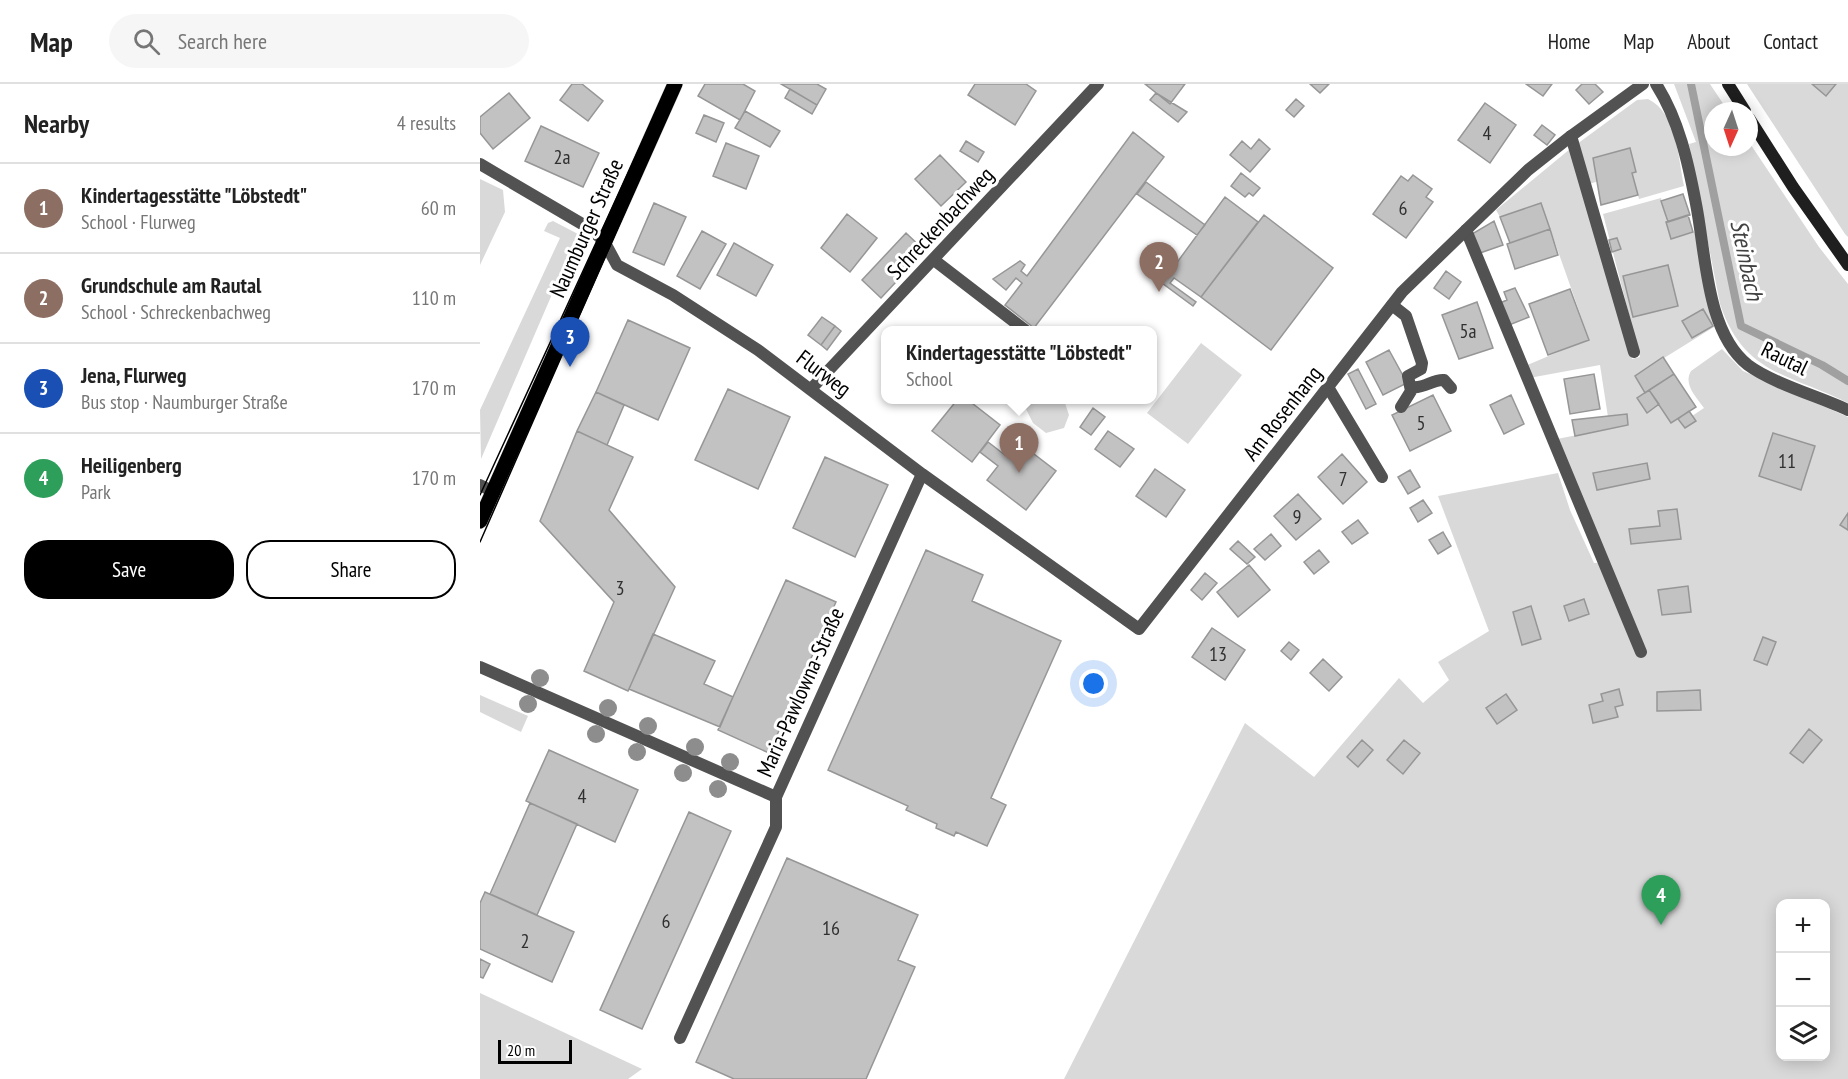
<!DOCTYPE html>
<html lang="en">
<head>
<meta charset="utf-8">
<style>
  body { margin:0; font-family:"PT Sans Narrow",sans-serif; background:#f6f6f6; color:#222 }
  .controls { position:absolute; right:18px; bottom:18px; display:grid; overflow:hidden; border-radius:12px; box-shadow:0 3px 15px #0003 }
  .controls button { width:54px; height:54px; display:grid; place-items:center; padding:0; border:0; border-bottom:2px solid #e0e0e0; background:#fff; color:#222; font:30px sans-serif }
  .compass { position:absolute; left:1224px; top:18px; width:54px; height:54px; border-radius:50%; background:#fff; box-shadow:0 3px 15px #0003; rotate:183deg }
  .scale { position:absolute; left:18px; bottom:15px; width:74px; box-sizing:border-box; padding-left:6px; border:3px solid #000; border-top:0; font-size:16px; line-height:21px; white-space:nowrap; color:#000; -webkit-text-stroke:4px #fff; paint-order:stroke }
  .you { position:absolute; left:614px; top:600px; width:21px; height:21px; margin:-15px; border:4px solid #fff; border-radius:50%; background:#1a73e8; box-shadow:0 0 0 9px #1a73e833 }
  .badge { display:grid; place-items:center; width:39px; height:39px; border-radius:50%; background:#000; color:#fff; font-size:20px; font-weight:700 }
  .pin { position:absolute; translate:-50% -50px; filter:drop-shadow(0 2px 3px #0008) }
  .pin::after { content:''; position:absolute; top:32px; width:21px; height:18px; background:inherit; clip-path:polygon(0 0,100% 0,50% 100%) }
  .popup { position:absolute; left:401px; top:242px; width:276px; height:78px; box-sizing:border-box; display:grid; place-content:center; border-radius:12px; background:#fff; filter:drop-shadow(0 2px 4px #0005); font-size:20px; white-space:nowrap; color:#767676 }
  .popup b { font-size:22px; color:#222 }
  .popup::after { content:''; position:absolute; left:50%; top:100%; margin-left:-12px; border:12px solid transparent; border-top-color:#fff }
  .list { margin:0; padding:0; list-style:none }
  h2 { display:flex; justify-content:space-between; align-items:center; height:78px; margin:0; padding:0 24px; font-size:26px }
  h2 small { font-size:20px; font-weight:400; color:#767676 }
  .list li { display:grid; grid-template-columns:39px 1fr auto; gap:18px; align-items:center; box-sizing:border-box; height:90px; padding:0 24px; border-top:2px solid #e0e0e0 }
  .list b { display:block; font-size:22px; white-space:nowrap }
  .list p { margin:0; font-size:20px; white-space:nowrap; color:#767676 }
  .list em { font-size:20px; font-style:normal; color:#767676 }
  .actions { display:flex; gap:12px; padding:18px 24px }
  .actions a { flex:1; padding:14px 0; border:2px solid #000; border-radius:24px; text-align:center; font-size:21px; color:#000 }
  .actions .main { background:#000; color:#fff }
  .icon { flex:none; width:33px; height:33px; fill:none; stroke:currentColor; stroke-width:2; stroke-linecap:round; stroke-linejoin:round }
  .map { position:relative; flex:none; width:1368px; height:995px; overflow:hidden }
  header { display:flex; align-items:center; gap:36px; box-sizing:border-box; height:84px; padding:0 30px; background:#fff; border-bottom:2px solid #e0e0e0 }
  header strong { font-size:28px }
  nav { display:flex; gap:33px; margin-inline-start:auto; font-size:21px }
  .search { width:420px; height:54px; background:#f6f6f6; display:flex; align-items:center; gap:15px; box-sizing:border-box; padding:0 21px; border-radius:33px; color:#767676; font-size:22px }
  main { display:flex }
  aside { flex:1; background:#fff }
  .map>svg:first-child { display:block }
  .green { fill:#d9d9d9; fill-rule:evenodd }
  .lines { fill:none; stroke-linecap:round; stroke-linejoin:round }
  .stream { stroke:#a0a0a0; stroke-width:8 }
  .building { fill:#c2c2c2; stroke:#969696; stroke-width:1.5 }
  .primary-casing { stroke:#dbdbdb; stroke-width:16 }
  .lane { stroke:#525252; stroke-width:12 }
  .street { stroke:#525252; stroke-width:12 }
  .secondary { stroke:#1f1f1f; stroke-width:12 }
  .primary { stroke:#000; stroke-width:15 }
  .tram { stroke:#000; stroke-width:1.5 }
  .tree { fill:#8d8d8d }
  .labels { text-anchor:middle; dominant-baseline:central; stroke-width:6; stroke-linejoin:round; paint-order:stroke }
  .number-label { font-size:20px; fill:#303030 }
  .street-label { font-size:22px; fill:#000; stroke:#fff }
  .water-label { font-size:24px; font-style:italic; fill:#414141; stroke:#fff }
</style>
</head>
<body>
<header>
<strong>Map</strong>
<div class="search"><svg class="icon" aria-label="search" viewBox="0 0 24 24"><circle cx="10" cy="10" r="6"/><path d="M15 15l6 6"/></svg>Search here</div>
<nav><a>Home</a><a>Map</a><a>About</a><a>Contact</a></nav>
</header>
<main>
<aside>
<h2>Nearby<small>4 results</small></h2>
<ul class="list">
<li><span class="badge" style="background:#8d6e63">1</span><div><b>Kindertagesstätte &quot;Löbstedt&quot;</b><p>School · Flurweg</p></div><em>60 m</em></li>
<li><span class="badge" style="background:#8d6e63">2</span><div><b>Grundschule am Rautal</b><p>School · Schreckenbachweg</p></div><em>110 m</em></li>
<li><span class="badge" style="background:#1a4fb4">3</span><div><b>Jena, Flurweg</b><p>Bus stop · Naumburger Straße</p></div><em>170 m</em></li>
<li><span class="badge" style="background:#2e9e5b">4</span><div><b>Heiligenberg</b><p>Park</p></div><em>170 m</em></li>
</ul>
<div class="actions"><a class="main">Save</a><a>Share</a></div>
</aside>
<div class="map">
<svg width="1368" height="995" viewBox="0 0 1368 995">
  <rect width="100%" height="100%" fill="#fff"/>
  <path class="green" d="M1194,0H1230L1248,27H1233V63H1269V58L1339,163L1368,200V319C1308,289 1264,291 1240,220L1209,60L1216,58Z
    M1267,0H1368V153L1365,150Z
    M1168,15C1197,29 1198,73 1204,102L1159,115L1152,89L1156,87L1150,64L1113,74L1119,97L1109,100L1097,60L1157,16Z
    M1090,65L1152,275L1160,273L1123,130L1181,114L1191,155L1215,148L1234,243L1155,292L1165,309L1167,329L1179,320L1191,339L1198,335L1205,344L1215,337L1212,332L1224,324C1216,313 1203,300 1211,287L1242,265L1263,287L1368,333V995H584L765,639L834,693L919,594L943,619L969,596L958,578L1009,547L958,412L1078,389L1090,426L1114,479H1127L1077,355L1148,341L1147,331L1128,333L1120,281L1049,294L1045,282L1109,255L1061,119L1020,133L1016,126ZM1300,820H1346V972H1300Z
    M0,95L23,106L25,128L0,181Z
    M73,137L98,150L1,375L0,326L80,154L64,147L68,139Z
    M721,259L762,291L708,360L667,329Z
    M519,316H584L589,331L584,344L566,349L553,339L546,325Z
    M0,611L48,632L41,648L0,628Z
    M0,909L162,985L148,995H0Z"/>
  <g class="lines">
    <path class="stream" d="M1211,0L1261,242L1342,281L1368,297"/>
  </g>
  <path class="building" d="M92,0H102L123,17L108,37L80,16Z
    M225,0H263L275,7L260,36L218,12Z
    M301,0H337L346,5L337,21Z
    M495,0H546L556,7L535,41L488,11Z
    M665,0H705L690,20Z
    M830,0H849L840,9Z
    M1046,0H1072L1063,12Z
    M1102,0H1115L1123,8L1109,20L1096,6Z
    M1332,0H1356L1346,12Z
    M310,5L337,21L332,30L305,14Z
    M29,9L50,34L13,65L0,49V33Z
    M676,9L707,28L698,38L670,16Z
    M816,15L824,22L814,33L806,26Z
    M1005,19L1036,41L1010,79L978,56Z
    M265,27L300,47L290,63L255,44Z
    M224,31L244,39L236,58L216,49Z
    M1062,41L1075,51L1067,61L1054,51Z
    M61,42L119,69L103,103L45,77Z
    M653,48L684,73L554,244L525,221L542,199L536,194L526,206L513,195L540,177L545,181L541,187L547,192Z
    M779,55L790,65L770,88L750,71L762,57L771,65Z
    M486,57L504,68L498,78L480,67Z
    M246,59L279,72L266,105L233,92Z
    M1150,64L1156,88L1152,89L1158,111L1121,121L1113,74Z
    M460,71L486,98L461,122L435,95Z
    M761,89L780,104L773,112L769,109L765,113L751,102Z
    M933,91L952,105L946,113L953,118L926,154L893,130L921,92L928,97Z
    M666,98L725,141L717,151L657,110Z
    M1203,110L1210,131L1188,138L1181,117Z
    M745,113L778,138L721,213L694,194L690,199L716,218L713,222L682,199Z
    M174,119L206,133L184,181L153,168Z
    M1061,119L1070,145L1030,159L1020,133Z
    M367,130L397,154L370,188L341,164Z
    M784,131L853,184L791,266L721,213Z
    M1208,131L1213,148L1191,155L1186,138Z
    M1014,137L1023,161L1000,169L992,150Z
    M1070,145L1078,171L1035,185L1027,160Z
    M222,147L246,160L220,205L197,192Z
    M426,149L445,167L401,214L382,196Z
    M1137,154L1141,165L1132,168L1129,156Z
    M254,159L293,181L276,212L237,191Z
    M1188,181L1198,222L1153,233L1143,192Z
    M966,187L981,198L969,215L954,204Z
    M1035,204L1049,233L1029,241L1020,219L1027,216L1024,208Z
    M1090,205L1109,256L1068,271L1049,220Z
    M997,218L1013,264L979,275L962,231Z
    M1223,225L1233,242L1212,254L1202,237Z
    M342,233L355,242L341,261L328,251Z
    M148,236L210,264L178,336L116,308Z
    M355,242L361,247L347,266L341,261Z
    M909,266L927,299L903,311L886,278Z
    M1183,273L1194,290L1165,309L1155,292Z
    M878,285L896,320L886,325L868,290Z
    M1114,290L1120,325L1090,330L1084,295Z
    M1194,290L1216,323L1191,339L1169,306Z
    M248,305L310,333L278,405L215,376Z
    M1169,306L1179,320L1167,329L1157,314Z
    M116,308L144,321L127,361L97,347Z
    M953,311L971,347L930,367L912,331Z
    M1031,311L1044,340L1024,350L1010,321Z
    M477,316H488L520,341L492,378L452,347Z
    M613,324L625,333L611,351L600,343Z
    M1209,327L1216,337L1205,344L1198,335Z
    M1147,330L1148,341L1095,352L1092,336Z
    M97,347L153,373L129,426L195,503L148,607L104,587L134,518L60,437Z
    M628,347L654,365L640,383L615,365Z
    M1293,349L1335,362L1321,406L1279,392Z
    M537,357L576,387L546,426L507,396L518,382L500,368L508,358L525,371Z
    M862,370L887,398L863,420L838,393Z
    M345,373L408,401L375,473L313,444Z
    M1167,379L1170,395L1117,406L1113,389Z
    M675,385L705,406L686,433L656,412Z
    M930,386L940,403L928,410L918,393Z
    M818,410L841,435L816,456L794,432Z
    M943,416L952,429L938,438L930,424Z
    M1197,425L1201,455L1151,460L1149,445L1180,442L1178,427Z
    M1368,429V446L1360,441Z
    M878,436L888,449L872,460L862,448Z
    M963,448L971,462L958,470L949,456Z
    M791,450L801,462L785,476L774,465Z
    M758,457L775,473L767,480L750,465Z
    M446,466L503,491L492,517L581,557L511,714L526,721L507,762L476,748L474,752L456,744L457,740L426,726L428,722L348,686Z
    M839,466L849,478L834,490L824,478Z
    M769,481L790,506L758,533L737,508Z
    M725,489L737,499L722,516L711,506Z
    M306,496L356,518L289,669L238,646Z
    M1208,502L1211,528L1182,531L1178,506Z
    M1104,515L1109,530L1089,537L1084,522Z
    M1051,522L1061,555L1042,561L1033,528Z
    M732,544L765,566L745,596L712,573Z
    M173,550L235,577L224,600L253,613L240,643L149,605Z
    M1283,553L1296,558L1287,581L1274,576Z
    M809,558L819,566L811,576L801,567Z
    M843,575L862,593L849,607L830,589Z
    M1139,605L1143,621L1135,623L1138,633L1113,639L1109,621L1123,617L1121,610Z
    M1220,606L1221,626L1177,627V608Z
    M1026,610L1037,626L1017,640L1006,624Z
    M1329,645L1342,656L1323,679L1310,669Z
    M882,656L893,666L878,683L867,673Z
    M924,656L940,669L923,690L907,676Z
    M69,666L158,706L135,758L46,717Z
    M50,719L97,740L57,831L10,810Z
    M209,728L251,747L162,945L120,926Z
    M307,774L438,831L418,876L435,883L386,995H254L216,978Z
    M5,808L94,848L72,898L0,865V819Z
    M0,875L10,880L3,894L0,893Z"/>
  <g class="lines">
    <defs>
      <path id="primary" d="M0,437L195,0"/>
    </defs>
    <use href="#primary" class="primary-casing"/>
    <path class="lane" d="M1091,52L1154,268
      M986,146L1161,568
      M454,176L545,246
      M912,221L926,232L942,279L941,285L928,292L931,307L921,323
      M848,303L902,393
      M932,303C944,305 953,295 964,296L971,304
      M0,401L12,407
      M200,954L296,743V713"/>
    <path class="street" d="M1176,0C1199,36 1208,78 1216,120C1226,170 1226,248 1268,281C1292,299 1340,313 1368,326
      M0,80L109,144L124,157L137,181L193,211L278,266L442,390L659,545L922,208L1048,86L1091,52L1163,0
      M331,305L618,0
      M0,583L296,713L442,390"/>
    <path class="secondary" d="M1248,0L1265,27
      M1269,34L1313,103L1368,181"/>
    <use href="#primary" class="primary"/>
    <path class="tram" d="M0,411L189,0
      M0,458L201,0"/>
  </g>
  <g class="tree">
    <circle cx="60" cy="594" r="9"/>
    <circle cx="48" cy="620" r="9"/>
    <circle cx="128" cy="624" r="9"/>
    <circle cx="168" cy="642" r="9"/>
    <circle cx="116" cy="650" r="9"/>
    <circle cx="215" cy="663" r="9"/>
    <circle cx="157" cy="668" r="9"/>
    <circle cx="250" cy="678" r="9"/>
    <circle cx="203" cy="689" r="9"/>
    <circle cx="238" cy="705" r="9"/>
  </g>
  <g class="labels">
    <g class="number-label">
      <text x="1007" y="49">4</text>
      <text x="82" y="73">2a</text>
      <text x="923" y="124">6</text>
      <text x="988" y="247">5a</text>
      <text x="941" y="339">5</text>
      <text x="1307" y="377">11</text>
      <text x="863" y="395">7</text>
      <text x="817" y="433">9</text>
      <text x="140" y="504">3</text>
      <text x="738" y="570">13</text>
      <text x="102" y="712">4</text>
      <text x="186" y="837">6</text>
      <text x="351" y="844">16</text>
      <text x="45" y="857">2</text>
    </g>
    <g class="street-label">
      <text transform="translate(460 139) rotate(-47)">Schreckenbachweg</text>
      <text transform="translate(106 144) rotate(-66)">Naumburger Straße</text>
      <text transform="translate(1305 274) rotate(26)">Rautal</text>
      <text transform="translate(344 289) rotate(37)">Flurweg</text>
      <text transform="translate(802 329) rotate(-52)">Am Rosenhang</text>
      <text transform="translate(320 608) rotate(-66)">Maria-Pawlowna-Straße</text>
    </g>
    <g class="water-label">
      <text transform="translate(1267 176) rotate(78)">Steinbach</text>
    </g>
  </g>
</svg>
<div class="controls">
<button>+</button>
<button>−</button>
<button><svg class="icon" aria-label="layers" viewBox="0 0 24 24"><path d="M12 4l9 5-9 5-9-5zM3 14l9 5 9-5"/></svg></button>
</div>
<svg class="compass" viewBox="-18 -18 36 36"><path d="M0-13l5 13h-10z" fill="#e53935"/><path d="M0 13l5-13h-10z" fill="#767676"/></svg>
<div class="scale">20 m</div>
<div class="you"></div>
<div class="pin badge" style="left:539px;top:389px;background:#8d6e63">1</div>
<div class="popup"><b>Kindertagesstätte &quot;Löbstedt&quot;</b>School</div>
<div class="pin badge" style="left:679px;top:208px;background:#8d6e63">2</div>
<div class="pin badge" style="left:90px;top:283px;background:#1a4fb4">3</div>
<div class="pin badge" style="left:1181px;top:841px;background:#2e9e5b">4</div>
</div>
</main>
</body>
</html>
